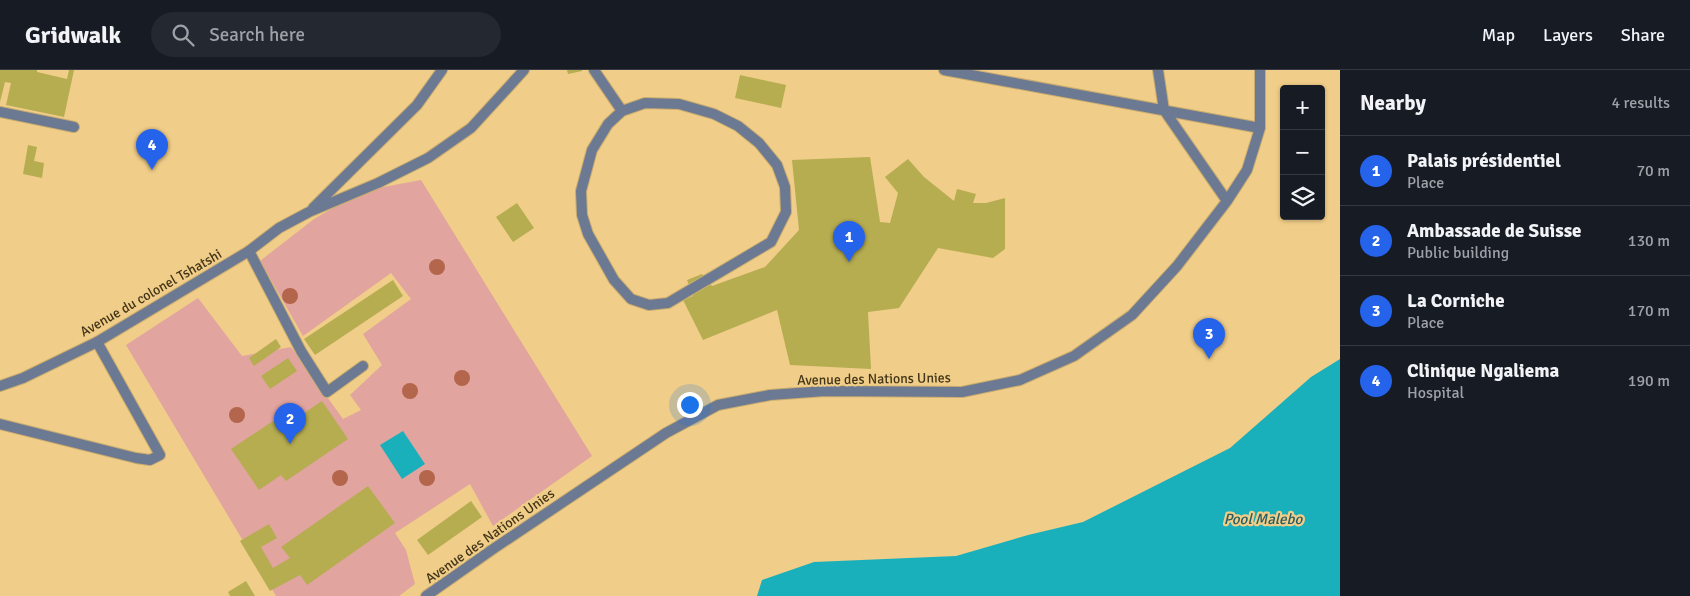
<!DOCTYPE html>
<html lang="en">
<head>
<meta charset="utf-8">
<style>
  body { margin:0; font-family:Signika,sans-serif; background:#242831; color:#f1f3f6 }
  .controls { position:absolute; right:15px; top:15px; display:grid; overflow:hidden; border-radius:5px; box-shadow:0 1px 4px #0004 }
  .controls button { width:45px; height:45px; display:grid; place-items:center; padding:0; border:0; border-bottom:1px solid #363941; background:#171b24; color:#f1f3f6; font:25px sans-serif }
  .you { position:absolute; left:689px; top:334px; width:18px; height:18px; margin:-12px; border:4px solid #fff; border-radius:50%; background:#1a73e8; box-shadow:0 0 0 8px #1a73e833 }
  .badge { display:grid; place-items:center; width:32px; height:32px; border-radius:50%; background:#2563eb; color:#fff; font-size:16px; font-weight:700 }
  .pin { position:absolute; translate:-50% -41px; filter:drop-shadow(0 1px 2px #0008) }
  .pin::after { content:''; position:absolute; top:26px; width:18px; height:15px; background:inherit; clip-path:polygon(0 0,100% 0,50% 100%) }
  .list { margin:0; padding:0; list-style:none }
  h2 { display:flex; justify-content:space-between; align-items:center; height:65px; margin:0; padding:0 20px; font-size:21px }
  h2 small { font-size:16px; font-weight:400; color:#9ea1a6 }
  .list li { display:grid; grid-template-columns:32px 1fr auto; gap:15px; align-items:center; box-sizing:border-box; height:70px; padding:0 20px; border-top:1px solid #363941 }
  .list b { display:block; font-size:19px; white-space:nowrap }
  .list p { margin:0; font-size:16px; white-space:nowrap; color:#9ea1a6 }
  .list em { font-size:16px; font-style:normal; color:#9ea1a6 }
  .icon { flex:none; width:28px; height:28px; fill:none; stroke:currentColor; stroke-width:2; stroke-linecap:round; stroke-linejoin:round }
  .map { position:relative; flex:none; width:1340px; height:526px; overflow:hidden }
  header { display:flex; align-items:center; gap:30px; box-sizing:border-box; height:70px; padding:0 25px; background:#171b24; border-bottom:1px solid #363941 }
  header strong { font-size:24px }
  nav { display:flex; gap:28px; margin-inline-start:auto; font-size:18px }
  .search { width:350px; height:45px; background:#242831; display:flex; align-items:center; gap:12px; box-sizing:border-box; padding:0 18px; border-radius:28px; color:#9ea1a6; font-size:19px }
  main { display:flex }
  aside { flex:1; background:#171b24 }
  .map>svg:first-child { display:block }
  .green { fill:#e1a49f }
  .water { fill:#1ab0bb }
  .building { fill:#b6ad51 }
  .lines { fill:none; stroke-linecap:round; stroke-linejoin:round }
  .service-casing { stroke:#caac6f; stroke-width:12 }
  .minor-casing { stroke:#caac6f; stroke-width:12 }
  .service { stroke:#6b7993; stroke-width:10 }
  .minor { stroke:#6b7993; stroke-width:10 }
  .tree { fill:#b3664c }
  .labels { text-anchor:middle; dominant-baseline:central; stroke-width:4.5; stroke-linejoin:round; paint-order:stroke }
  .street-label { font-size:14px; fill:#433518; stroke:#f0cd88 }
  .water-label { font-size:15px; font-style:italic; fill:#265d62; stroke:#f0cd88 }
</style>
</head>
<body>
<header>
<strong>Gridwalk</strong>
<div class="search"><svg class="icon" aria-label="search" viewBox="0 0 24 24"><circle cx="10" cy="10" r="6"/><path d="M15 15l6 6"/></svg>Search here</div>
<nav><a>Map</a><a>Layers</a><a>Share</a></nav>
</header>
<main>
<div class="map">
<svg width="1340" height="526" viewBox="0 0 1340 526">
  <rect width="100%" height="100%" fill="#f0cd88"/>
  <path class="green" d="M421,110L592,386L493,456L470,414L395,463L406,480L415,514L399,526H276L126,275L198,228L242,286L291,277L343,349L361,340L350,325L382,295L363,264L411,229L391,203L303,266L260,191L314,149L362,121Z"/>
  <path class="water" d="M1340,289V526H757L762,510L814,492L956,486L1028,465L1083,452L1230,378L1311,307Z
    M403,361L425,394L402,409L380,375Z"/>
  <path class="building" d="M0,0H37V2L67,9L69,0H74L64,47L6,35L11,13L5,12L0,32Z
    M567,0H582V1L568,4Z
    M740,5L786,15L781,38L735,28Z
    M28,75L37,77L34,91L44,93L42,108L23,104Z
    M870,87L880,152L890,153L898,123L885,107L908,89L924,107L954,131L957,119L976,124L973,133H986L1005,128V179L993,188L938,178L899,238L868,242L871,299L790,295L777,240L703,270L683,230L693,226L687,210L702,204L712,216L765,197L799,160L792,90Z
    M517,133L534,158L513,172L496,147Z
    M393,210L403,226L315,285L304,269Z
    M276,269L281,277L254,296L249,288Z
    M288,288L297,301L270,319L261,306Z
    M322,331L348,369L286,411L281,405L259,420L231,379L276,349L282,358Z
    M368,416L395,453L307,515L300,505L270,521L240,471L269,454L277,468L261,477L273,498L290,488L281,477Z
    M471,431L482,447L428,485L417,470Z
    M246,511L255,526H230L228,522Z"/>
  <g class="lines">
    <defs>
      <path id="service" d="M594,0L622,41L645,33L679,34L714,44L738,56L759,73L777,95L785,117L786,142L771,172L668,233L649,235L631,229L614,210L588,164L582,145L581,121L592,80L608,54L622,41
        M0,42L74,57
        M249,181L301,281L327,322L363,296
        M0,354L136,388L150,390L160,385L97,272"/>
      <path id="minor" d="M944,0L1260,58
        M1158,0L1164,40L1227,131
        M313,138L417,35L442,0
        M0,316L23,308L97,272L249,181L279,158L309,142L378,113L428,88L471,58L524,0
        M426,526L493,479L666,363L718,335L770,325L825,321L962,322L1020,310L1074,286L1132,245L1177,196L1227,131L1247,100L1260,58V0"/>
    </defs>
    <use href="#service" class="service-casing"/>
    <use href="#minor" class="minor-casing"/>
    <use href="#service" class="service"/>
    <use href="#minor" class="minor"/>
  </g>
  <g class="tree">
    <circle cx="437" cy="197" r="8"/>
    <circle cx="290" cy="226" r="8"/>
    <circle cx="462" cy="308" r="8"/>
    <circle cx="410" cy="321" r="8"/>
    <circle cx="237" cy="345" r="8"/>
    <circle cx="340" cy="408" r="8"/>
    <circle cx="427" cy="408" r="8"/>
  </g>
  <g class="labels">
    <g class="street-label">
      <text transform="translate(151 223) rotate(-30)">Avenue du colonel Tshatshi</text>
      <text transform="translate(874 309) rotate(-1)">Avenue des Nations Unies</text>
      <text transform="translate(490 466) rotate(-35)">Avenue des Nations Unies</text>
    </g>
    <g class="water-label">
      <text x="1263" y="449">Pool Malebo</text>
    </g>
  </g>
</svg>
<div class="controls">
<button>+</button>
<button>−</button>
<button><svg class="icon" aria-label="layers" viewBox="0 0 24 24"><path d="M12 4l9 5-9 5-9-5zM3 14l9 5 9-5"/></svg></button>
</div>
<div class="you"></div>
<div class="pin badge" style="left:849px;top:192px">1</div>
<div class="pin badge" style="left:290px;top:374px">2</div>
<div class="pin badge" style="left:1209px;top:289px">3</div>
<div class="pin badge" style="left:152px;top:100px">4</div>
</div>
<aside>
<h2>Nearby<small>4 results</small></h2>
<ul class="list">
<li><span class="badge">1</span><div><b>Palais présidentiel</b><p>Place</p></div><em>70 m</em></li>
<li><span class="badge">2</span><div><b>Ambassade de Suisse</b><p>Public building</p></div><em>130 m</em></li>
<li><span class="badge">3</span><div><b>La Corniche</b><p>Place</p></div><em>170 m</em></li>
<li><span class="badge">4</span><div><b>Clinique Ngaliema</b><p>Hospital</p></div><em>190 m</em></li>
</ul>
</aside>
</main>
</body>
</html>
